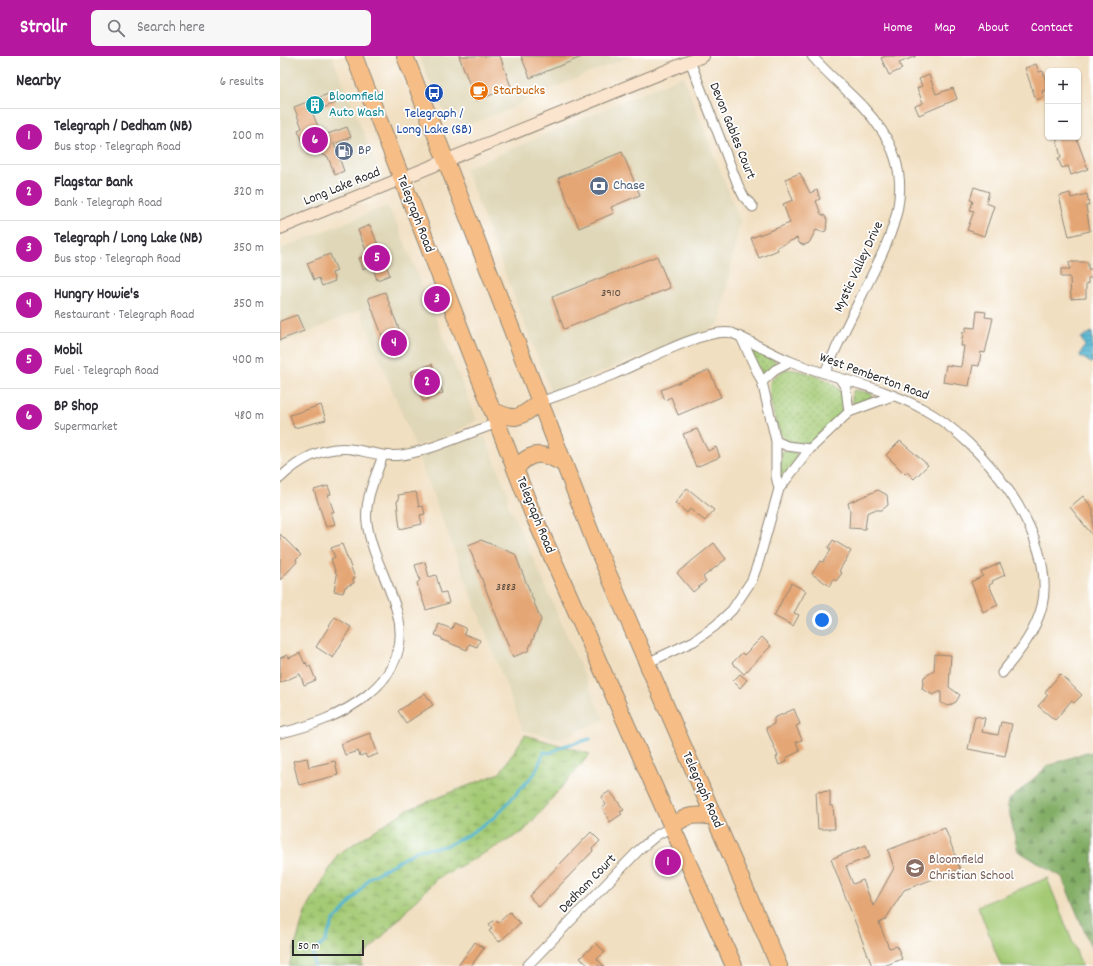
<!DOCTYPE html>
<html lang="en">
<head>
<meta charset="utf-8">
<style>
  body { margin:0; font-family:Dekko,sans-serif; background:#f7f7f7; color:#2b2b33 }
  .controls { position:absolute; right:12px; top:12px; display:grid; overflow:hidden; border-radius:6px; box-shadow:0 1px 3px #0004 }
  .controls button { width:36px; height:36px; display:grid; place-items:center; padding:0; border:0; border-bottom:1px solid #e1e1e2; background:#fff; color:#2b2b33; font:20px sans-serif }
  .scale { position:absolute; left:12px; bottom:10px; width:72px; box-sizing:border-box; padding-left:4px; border:2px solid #2b2b2b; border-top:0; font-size:11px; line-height:14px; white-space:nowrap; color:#2b2b2b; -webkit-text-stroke:3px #fff; paint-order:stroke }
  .you { position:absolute; left:542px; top:564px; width:14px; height:14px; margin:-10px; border:3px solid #fff; border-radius:50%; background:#1a73e8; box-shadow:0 0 0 6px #1a73e833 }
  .badge { display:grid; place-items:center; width:26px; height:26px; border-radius:50%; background:#b5179e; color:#fff; font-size:13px; font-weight:700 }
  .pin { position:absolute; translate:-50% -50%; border:2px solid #fff; box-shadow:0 1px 4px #0006 }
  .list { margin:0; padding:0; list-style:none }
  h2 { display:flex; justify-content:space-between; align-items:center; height:52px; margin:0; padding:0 16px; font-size:17px }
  h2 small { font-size:13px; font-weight:400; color:#7c7c81 }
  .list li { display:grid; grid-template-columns:26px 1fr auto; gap:12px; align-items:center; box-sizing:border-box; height:56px; padding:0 16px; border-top:1px solid #e1e1e2 }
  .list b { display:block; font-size:15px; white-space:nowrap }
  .list p { margin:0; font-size:13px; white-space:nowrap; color:#7c7c81 }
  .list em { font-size:13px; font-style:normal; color:#7c7c81 }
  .icon { flex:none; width:22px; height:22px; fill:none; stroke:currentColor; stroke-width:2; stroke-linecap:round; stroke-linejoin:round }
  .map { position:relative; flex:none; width:813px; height:910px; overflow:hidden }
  header { display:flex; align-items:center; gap:24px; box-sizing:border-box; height:56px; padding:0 20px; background:#b5179e; color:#fff }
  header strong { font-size:19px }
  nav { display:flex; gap:22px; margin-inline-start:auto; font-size:14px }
  .search { width:280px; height:36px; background:#f7f7f7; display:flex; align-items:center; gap:10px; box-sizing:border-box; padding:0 14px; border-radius:6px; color:#7c7c81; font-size:15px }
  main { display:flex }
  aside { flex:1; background:#fff }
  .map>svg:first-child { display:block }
  .built { fill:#dfd7b7 }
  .green { fill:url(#green-dots); stroke:#687a50 }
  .forest { fill:url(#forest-firs); stroke:#576c48 }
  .wetland { fill:url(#wetland-marsh); stroke:#687a50 }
  .pitch { fill:#a4ca75; stroke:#687a50 }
  .water { fill:url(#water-rules); stroke:#3e707e }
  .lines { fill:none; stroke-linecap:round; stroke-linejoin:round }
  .stream { stroke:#52b5d1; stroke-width:3 }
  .building { fill:#e4a674 }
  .street-casing { stroke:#8e8576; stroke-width:11 }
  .secondary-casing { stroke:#8e8576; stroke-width:14 }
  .highway-casing { stroke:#8e8576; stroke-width:18 }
  .street { stroke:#fff; stroke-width:9 }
  .secondary { stroke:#fbe5cf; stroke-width:12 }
  .highway { stroke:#f6be86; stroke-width:16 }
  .labels { text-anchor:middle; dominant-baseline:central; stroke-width:3.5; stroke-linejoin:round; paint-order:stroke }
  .number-label { font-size:12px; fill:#594a3d }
  .food-label { font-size:14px; fill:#c56008; stroke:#fff; text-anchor:start }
  .culture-label { font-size:14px; fill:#0d838f; stroke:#fff; text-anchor:start }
  .transit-label { font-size:14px; fill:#164399; stroke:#fff }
  .street-label { font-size:14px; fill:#2b2b2b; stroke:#fff }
  .service-label { font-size:14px; fill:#4e5e75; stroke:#fff; text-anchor:start }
  .education-label { font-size:14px; fill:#785e54; stroke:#fff; text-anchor:start }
</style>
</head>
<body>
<header>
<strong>Strollr</strong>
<div class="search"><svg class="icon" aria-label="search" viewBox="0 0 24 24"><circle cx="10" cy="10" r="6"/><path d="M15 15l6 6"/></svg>Search here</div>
<nav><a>Home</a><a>Map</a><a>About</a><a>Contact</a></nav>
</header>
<main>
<aside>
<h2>Nearby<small>6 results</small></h2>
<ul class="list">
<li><span class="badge">1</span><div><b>Telegraph / Dedham (NB)</b><p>Bus stop · Telegraph Road</p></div><em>200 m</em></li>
<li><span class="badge">2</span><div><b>Flagstar Bank</b><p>Bank · Telegraph Road</p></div><em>320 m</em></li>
<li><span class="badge">3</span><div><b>Telegraph / Long Lake (NB)</b><p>Bus stop · Telegraph Road</p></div><em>350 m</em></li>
<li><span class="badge">4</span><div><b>Hungry Howie's</b><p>Restaurant · Telegraph Road</p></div><em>350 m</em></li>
<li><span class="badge">5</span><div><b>Mobil</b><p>Fuel · Telegraph Road</p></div><em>400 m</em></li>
<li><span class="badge">6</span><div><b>BP Shop</b><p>Supermarket</p></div><em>480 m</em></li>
</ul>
</aside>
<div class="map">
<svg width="813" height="910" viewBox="0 0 813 910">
  <defs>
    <pattern id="green-dots" width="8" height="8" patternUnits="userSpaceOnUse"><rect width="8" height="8" fill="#a4ca75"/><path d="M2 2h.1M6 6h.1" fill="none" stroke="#86a460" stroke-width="1.8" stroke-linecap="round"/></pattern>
    <pattern id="forest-firs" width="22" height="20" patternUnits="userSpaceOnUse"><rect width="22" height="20" fill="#83ae66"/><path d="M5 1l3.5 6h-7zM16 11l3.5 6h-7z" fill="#6b8e54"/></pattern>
    <pattern id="wetland-marsh" width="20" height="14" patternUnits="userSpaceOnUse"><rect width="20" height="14" fill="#a4ca75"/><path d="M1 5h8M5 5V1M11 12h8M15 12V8" fill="none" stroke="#86a460"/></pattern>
    <pattern id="water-rules" width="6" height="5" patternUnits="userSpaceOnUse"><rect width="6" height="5" fill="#52b5d1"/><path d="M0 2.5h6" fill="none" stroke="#4493aa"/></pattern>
  </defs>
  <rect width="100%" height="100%" fill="#fff"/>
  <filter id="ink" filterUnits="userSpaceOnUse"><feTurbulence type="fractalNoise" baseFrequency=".025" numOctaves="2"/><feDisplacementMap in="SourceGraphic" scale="8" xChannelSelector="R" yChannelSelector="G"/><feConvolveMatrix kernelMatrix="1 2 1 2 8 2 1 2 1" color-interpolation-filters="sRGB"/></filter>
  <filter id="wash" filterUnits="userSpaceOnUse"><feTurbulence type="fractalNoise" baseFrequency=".012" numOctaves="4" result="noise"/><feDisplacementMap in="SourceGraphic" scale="16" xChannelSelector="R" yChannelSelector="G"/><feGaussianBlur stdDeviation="0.9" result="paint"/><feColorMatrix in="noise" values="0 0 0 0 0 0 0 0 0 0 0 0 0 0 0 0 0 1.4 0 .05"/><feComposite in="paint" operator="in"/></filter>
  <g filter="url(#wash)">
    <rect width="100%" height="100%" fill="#f1dfc1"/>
    <path class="built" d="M0,0H52L102,122L0,163Z
      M139,0H350L247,43L233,52L179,72L157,45Z
      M403,20L460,165L439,269L271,336L185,113Z
      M104,151H108L117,168L197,364L164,382L135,390L80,254L0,288V193Z
      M205,381L227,436L228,449L241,475L324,664L279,683L243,674L138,400L191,383Z"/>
    <path class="green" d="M474,295L494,303L496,309L485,319L482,318L472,298Z
      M507,313C525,315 563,323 563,346C563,351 562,357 559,361C551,370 540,378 531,386C523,389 512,390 504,383C497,377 487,336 490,327C493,320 500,316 507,313Z
      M574,334L591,337L593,341L576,348L572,346V337Z
      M505,394L516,397L517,402L500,425L501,400V396Z"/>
    <path class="forest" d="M806,696L813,697V896L782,821L738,795L727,746L768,710Z"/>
    <path class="wetland" d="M245,679L310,698L243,776L156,823L82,902V910H9L25,857L58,798L127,754L220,717Z"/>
    <path class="pitch" d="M767,822L802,910H721L698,850Z"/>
    <path class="water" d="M812,276L813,306L811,307L800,300L802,294L805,290L801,282Z"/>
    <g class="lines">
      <path class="stream" d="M34,910L33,898L36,894L45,886L53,866L77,839L89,822L138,794L166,790L188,779L215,761L255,717L264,696L270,697L283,690L310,683"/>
    </g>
    <g id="blocks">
      <path class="building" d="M179,0H220L231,31L196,45Z
        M241,0H304L250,22Z
        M606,0H636L619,7L622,13L609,19L601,2Z
        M756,8L759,16L763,15L768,33L762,35L764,41L756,44L745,12Z
        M649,19L656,38L673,32L677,43L639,59L635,50L643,47L637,32L642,30L639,23Z
        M51,37L56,47L32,56L42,80L67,71L71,81L54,88L64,115L55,119L48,101L35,95L28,98L18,74L22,72L14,51Z
        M776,81H796L808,113L791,119L788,110L782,112L778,103L781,102Z
        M342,96L360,139L331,151L334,157L299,172L278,122Z
        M520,117L530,137L537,134L540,143L536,145L541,158L545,160L547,164L546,175L542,176L536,174L529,187L524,189L519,187L517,182L497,191L498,194L479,202L471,182L510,167L503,148L513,144L505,123Z
        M694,131L709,136L706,147L714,150L704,180L687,174L694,155L690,154L693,145L690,144Z
        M790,137L791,142L807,138L809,149L806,150L810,175L789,180L779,140Z
        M90,169L110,219L97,224L92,209L83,213L79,202L88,199L78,174Z
        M50,198L57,215L52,217L55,225L42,230L39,222L34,224L27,207Z
        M377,200L390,232L284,273L272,241Z
        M789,206H808V213H813V222H808V228L806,227V242L791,243L790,221H781V213H790Z
        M105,236L125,289L108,295L88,242Z
        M697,255L706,256L705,261L713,262L705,297L701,296L699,310L693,309L689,330L663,326L666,309L681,311L684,290H681L683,276H686V271L695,272Z
        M17,259L24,275L0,284V265Z
        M152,308L163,337L143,345L131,316Z
        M429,314L441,341L398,359L391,341L385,344L381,334Z
        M41,349L46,364L14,372L10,359Z
        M417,373L428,395L436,391L440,401L416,411L403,378Z
        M620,385L648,409L634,423L627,416L625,418L606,399Z
        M48,430L51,438L48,439L54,456H51L55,468L46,471L34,434Z
        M407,432L434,454L425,465L410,453L407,457L395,447Z
        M598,434L607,439L608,449L602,454H594L587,457L585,473L569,472L570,455L568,447Z
        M136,436L139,451L143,450L145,458L140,459L142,468L120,473L117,445L119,444L118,439Z
        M803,440L813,453V480L790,451Z
        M0,478L21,499L16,504L17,506L0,524Z
        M201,484L235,498L261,564L248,595L233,601L188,489Z
        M553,484L571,495L559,515L562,517L556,525L554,523L550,530L532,518L540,505L543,506L551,494L548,492Z
        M434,487L446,503L423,521L426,525L413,536L397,517Z
        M62,488L75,522L73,523L74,527L65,531L63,537L54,535L57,520L51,503L55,501L51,492Z
        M145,506L149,521L156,519L161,537L166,536L169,547L146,554L137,527L140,524L135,509Z
        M720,507L725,519L712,525L713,527L709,529L718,549L703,556L691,526L703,520L701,516Z
        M511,527L526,535L514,557L519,559L513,570L494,560Z
        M55,561L71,571L53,602L36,591Z
        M174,567L186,572L184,578L200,584L197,591L189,588L187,594L162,584V582L155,579L159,568L172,573Z
        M482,581L491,590L464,618L452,607L462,597L464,599Z
        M20,597L25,608L26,606L28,611L30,610L36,624L24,629L20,618L0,627V602L7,599L9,602Z
        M655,598L671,599L669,631L680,639L676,646L668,650L661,647V635L653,639L642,633L644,621L654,615Z
        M460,618L467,624L460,632L453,625Z
        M780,618L802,639L794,647L791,645L775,664L758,650L768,639L765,636Z
        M145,637L153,649L126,667L118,655Z
        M514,653L520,668L516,670L522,684L516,686L520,695L506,702L507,705L499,709L496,701L498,700L486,672L494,668V662Z
        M695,660L705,662L702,676L718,679L721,666L732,668L725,700L688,693Z
        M90,677L98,698L87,702L85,698L80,700L78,695L65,699L61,688Z
        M27,702L29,711L55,705L58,719L19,729L13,705Z
        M330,735L344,754L340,756L342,758L330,766L322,752L326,749L321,741Z
        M550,735V750H553L555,773H538L536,736Z
        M665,772L680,813L624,834L605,864L599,867L609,892L617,890L622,903L604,910H592L551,803L586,789L590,801L566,810L573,828L583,824L593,850L614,812L608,794Z
        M311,776L320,785L312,793L313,795L259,851L249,840Z
        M230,856L240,867L219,886L209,875L212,872L209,868L215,864L218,867Z
        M195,886L204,892L191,910H178Z
        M316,887L325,896L317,903L324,910H309L300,902Z"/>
    </g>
  </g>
  <g filter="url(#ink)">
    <use href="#blocks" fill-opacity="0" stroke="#8e8576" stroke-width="1"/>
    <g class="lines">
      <defs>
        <path id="street" d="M532,0C555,27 582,44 602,75C640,132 609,184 583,237C570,263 557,290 545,316
          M410,5L458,129L464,141L473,151
          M461,281L482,326
          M560,323L566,332L569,356
          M260,346C284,338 308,329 332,319C359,308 426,271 452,277C472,286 492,298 512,306C555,323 603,331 643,353C701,384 778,480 762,550C755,577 739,596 722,617
          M496,385L507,390L530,393
          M0,422C21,402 47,388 77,394C92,397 106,401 122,399C152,394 189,377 217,367
          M499,433L496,420V385L482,326L495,314L511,306
          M367,607L414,585L435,570L452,554L472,524L479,504L499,433L530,393L569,356L612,340
          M0,677C58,665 137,627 117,556C109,526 91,497 87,467C84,443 96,421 103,399
          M247,910L360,793L377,779L393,770"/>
        <path id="secondary" d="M0,172L423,0"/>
        <path id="highway" d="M74,0L252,456L454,910
          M125,0L317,492L499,910
          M212,354C237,366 239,362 260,346
          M236,413C251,393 264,397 284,408
          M393,770C407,758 416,758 434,761"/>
      </defs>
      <use href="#street" class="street-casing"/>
      <use href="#secondary" class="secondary-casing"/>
      <use href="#highway" class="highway-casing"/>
      <use href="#street" class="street"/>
      <use href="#secondary" class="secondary"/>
      <use href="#highway" class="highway"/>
    </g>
  </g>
  <defs>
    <symbol id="cafe-disc" viewBox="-11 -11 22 22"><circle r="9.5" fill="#e8710a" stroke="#fff"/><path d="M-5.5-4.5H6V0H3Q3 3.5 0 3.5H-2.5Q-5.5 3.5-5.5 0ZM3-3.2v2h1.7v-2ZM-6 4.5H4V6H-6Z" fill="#fff"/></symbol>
    <symbol id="bus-disc" viewBox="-11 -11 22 22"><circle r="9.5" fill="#1a4fb4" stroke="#fff"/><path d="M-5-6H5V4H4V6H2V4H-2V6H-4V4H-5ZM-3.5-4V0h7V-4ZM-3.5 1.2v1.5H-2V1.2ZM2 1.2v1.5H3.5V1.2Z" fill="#fff"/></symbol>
    <symbol id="building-disc" viewBox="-11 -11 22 22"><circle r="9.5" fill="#0f9aa8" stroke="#fff"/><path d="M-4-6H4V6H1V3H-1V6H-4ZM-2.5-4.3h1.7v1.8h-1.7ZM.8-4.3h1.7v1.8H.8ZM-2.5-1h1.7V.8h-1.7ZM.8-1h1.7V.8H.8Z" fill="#fff"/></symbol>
    <symbol id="fuel-disc" viewBox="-11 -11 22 22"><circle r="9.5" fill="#5c6f8a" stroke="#fff"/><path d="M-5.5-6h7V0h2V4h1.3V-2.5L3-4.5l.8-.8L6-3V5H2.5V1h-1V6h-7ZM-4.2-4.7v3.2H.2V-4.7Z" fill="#fff"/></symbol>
    <symbol id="bank-disc" viewBox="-11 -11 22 22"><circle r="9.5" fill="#5c6f8a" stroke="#fff"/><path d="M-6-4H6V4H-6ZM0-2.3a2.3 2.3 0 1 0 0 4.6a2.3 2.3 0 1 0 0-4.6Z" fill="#fff"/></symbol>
    <symbol id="school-disc" viewBox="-11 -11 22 22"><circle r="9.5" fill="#8d6e63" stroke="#fff"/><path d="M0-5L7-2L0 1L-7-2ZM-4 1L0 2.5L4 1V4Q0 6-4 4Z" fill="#fff"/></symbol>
  </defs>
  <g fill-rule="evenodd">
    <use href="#cafe-disc" x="188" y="24" width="22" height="22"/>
    <use href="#bus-disc" x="143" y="26" width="22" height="22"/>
    <use href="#building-disc" x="24" y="38" width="22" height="22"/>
    <use href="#fuel-disc" x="53" y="84" width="22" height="22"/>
    <use href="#bank-disc" x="308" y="119" width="22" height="22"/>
    <use href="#school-disc" x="624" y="801" width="22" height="22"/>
  </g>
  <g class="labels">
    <g class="number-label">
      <text x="331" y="237">3910</text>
      <text x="226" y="531">3883</text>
    </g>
    <g class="food-label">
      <text x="213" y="35">Starbucks</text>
    </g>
    <g class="culture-label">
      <text x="49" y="41">Bloomfield<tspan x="49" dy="16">Auto Wash</tspan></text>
    </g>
    <g class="transit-label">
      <text x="154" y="58">Telegraph /<tspan x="154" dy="16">Long Lake (SB)</tspan></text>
    </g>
    <g class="street-label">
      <text transform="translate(452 75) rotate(68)">Devon Gables Court</text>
      <text transform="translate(62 131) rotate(-22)">Long Lake Road</text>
      <text transform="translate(135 158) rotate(69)">Telegraph Road</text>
      <text transform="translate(579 211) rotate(-65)">Mystic Valley Drive</text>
      <text transform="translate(594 321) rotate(20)">West Pemberton Road</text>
      <text transform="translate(255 459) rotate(68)">Telegraph Road</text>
      <text transform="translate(422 734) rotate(66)">Telegraph Road</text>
      <text transform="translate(308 828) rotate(-46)">Dedham Court</text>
    </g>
    <g class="service-label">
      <text x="78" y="95">BP</text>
      <text x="333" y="130">Chase</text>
    </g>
    <g class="education-label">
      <text x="649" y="804">Bloomfield<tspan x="649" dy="16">Christian School</tspan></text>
    </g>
  </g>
</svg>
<div class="controls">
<button>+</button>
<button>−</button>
</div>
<div class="scale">50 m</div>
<div class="you"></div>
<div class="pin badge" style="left:388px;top:806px">1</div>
<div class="pin badge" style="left:147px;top:326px">2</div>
<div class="pin badge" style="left:157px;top:243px">3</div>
<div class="pin badge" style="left:114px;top:287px">4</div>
<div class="pin badge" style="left:97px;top:202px">5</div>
<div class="pin badge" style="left:35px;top:84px">6</div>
</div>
</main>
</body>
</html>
